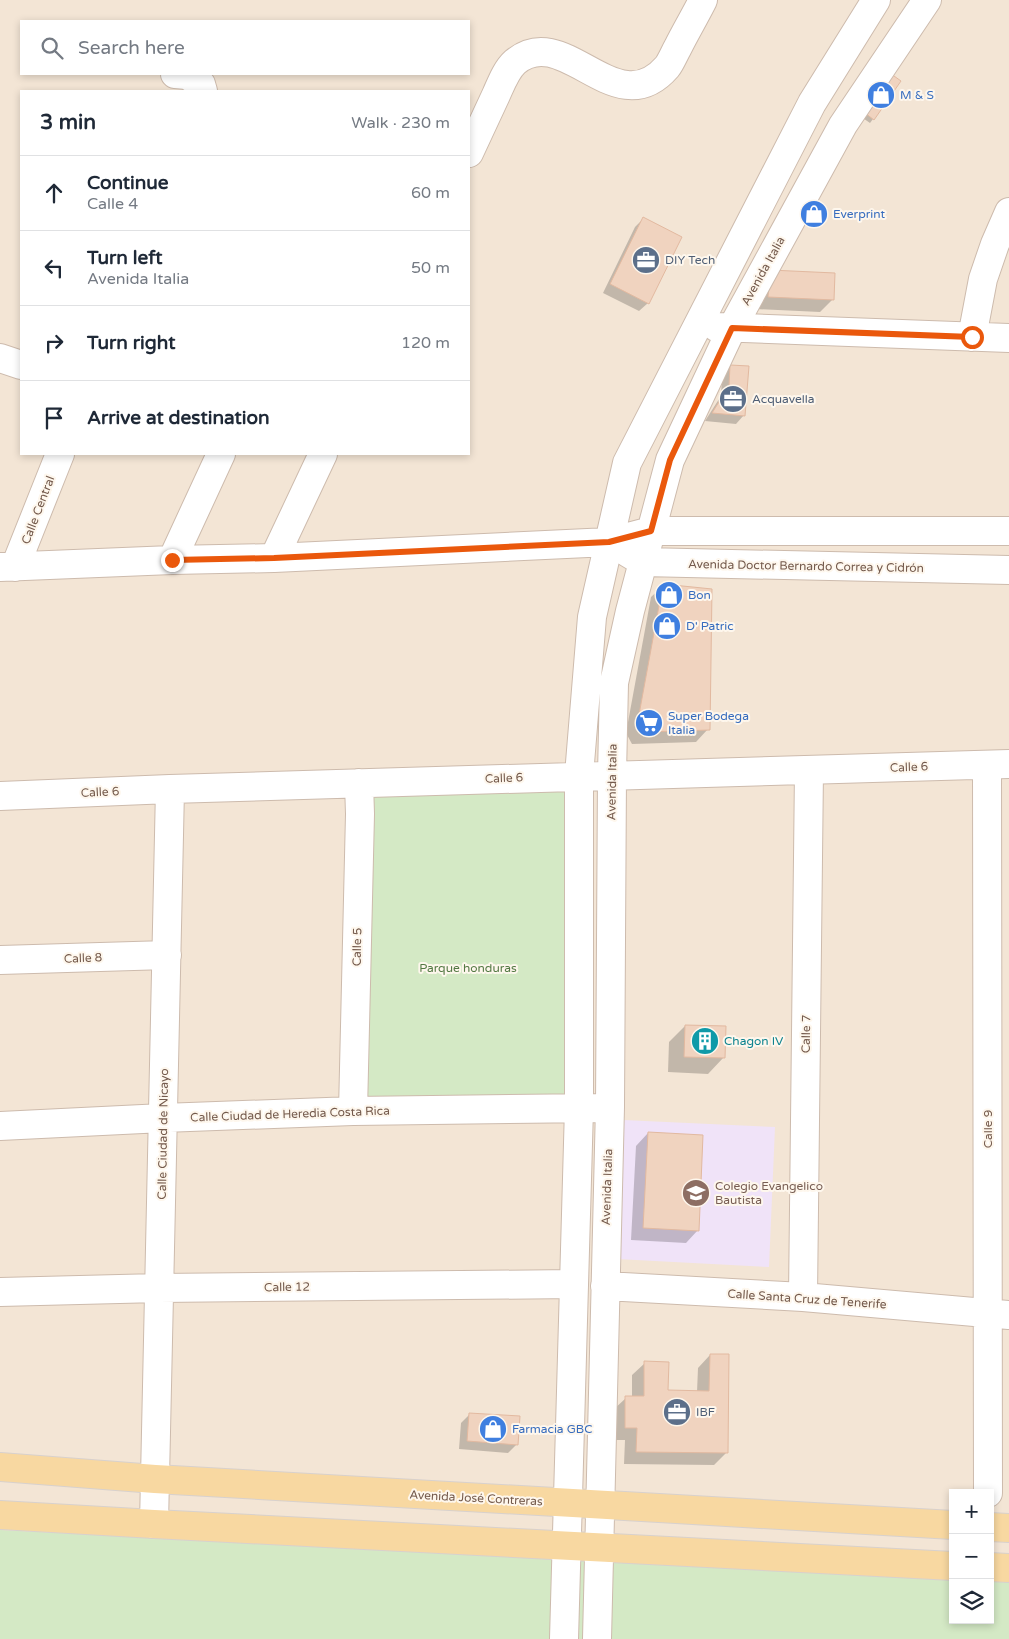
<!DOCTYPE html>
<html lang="en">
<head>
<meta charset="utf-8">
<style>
  body { margin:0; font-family:"Varela Round",sans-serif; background:#f6f6f7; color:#1f2937 }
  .controls { position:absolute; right:15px; bottom:15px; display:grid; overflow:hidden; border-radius:0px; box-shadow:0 2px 8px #0003 }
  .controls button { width:45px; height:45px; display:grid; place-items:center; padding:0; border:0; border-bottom:1px solid #e0e1e3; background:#fff; color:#1f2937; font:25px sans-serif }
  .stop { position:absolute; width:15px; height:15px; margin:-11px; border:4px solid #ea580c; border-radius:50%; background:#fff }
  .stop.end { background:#ea580c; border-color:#fff; box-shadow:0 1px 5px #0008 }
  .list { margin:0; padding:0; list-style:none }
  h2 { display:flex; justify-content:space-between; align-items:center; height:65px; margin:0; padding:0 20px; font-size:21px }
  h2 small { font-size:16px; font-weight:400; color:#747a83 }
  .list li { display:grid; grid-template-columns:32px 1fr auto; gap:15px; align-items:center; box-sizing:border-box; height:75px; padding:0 20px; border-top:1px solid #e0e1e3 }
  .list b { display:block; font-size:19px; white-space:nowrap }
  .list p { margin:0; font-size:16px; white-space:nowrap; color:#747a83 }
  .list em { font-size:16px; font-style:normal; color:#747a83 }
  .icon { flex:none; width:28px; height:28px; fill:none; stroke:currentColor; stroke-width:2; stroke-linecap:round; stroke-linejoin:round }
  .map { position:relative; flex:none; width:1009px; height:1639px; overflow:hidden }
  .search { position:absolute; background:#fff; box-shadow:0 2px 8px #0003; left:20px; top:20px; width:450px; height:55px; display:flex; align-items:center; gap:12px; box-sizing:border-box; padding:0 18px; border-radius:0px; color:#747a83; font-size:19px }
  .panel { position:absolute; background:#fff; box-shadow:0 2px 8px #0003; left:20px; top:90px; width:450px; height:365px; border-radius:0px }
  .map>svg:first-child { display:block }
  .residential { fill:#f3e5d5; fill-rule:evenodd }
  .education { fill:#f0e3f8 }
  .green { fill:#d4e9c5 }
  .shadow { fill:#0003 }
  .building { fill:#f0d3bf; stroke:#e2b9a0 }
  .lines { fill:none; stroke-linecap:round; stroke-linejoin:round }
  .minor-casing { stroke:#cdbbad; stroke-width:30 }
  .major-casing { stroke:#d8d1cd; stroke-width:30 }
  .minor { stroke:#fff; stroke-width:28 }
  .major { stroke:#f8d8a1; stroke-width:28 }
  .route { stroke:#ea580c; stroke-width:6 }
  .labels { text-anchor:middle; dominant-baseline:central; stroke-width:4; stroke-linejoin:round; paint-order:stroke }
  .shop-label { font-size:12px; fill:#366cbe; stroke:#fef7ed; text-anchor:start }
  .service-label { font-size:12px; fill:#4e5e75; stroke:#fef7ed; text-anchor:start }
  .street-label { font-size:12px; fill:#745a4c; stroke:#fef7ed }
  .park-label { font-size:12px; fill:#547944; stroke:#fef7ed }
  .culture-label { font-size:12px; fill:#0d838f; stroke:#fef7ed; text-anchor:start }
  .education-label { font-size:12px; fill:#785e54; stroke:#fef7ed; text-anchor:start }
</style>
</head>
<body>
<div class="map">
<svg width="1009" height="1639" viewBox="0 0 1009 1639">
  <rect width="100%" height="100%" fill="#fcf3e6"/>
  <path class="residential" d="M0,0H1009V1639H0ZM21,21H469V74H21ZM21,91H469V454H21ZM953,1493H990V1620H953Z"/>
  <path class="education" d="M623,1120L775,1127L769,1267L617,1259Z"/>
  <path class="green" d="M579,775V1108L353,1111L359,783Z
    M0,1530L953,1579V1620H990V1581L1009,1582V1639H0Z"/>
  <path class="shadow" d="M887,73L873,119L870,123L857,114Z
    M643,219L648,303L639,311L603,293L635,227Z
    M757,284L833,299L820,312L756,309Z
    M731,366L744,415L736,424L705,421L721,396L722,375Z
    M664,585L708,729L696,742L632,744L626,733L651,597Z
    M685,1026L724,1057L708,1074L668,1072L669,1042Z
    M648,1133L698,1230L686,1243L631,1240L636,1146Z
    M710,1355L726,1453L714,1465L624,1464L625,1440H613V1410L626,1398H632V1375L645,1363L667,1392H697L698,1368Z
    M469,1415L517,1444L508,1453L459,1449L461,1423Z"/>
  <path class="building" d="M887,71L901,81L874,120L860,109Z
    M643,217L682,237L649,304L610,284Z
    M770,270L835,273L834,300L768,297Z
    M730,365L749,366L745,416L712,413L729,386Z
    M663,584L712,589L710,730L644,732L638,720Z
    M685,1025L726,1026L725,1058L684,1057Z
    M648,1132L703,1135L699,1231L643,1228Z
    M710,1354H729L728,1453L636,1452L637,1428H625V1396H644V1361L669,1362L668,1390L709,1391Z
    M469,1413L520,1416L518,1445L467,1441Z"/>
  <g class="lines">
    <defs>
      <path id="minor" d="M175,74L187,75L201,84L203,91
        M469,153C478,134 487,114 496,95C501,84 506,70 515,62C564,20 616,126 667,67C671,62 674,54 678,47C686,31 695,16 703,0
        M716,327L1009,338
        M972,337L983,279L995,244L1009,212
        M0,358L21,365
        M628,553L643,562L1009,570
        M274,558L323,454
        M172,560L221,454
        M0,567L172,560L274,558L609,542L651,531H1009
        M15,567L60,454
        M987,765L988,1493
        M0,796L170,789L1009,764
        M0,960L167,955
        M353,1111L360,814L359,783
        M0,1126L163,1118L353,1111L598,1108
        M605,1286L803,1297L1009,1315
        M0,1292L159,1288L574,1284
        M803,1297L809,770
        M154,1524L170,789
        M564,1639L579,1108V775L592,617L627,463L812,103L876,0
        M597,1639L610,1107L612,775L614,683L630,611L670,460L732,328L843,125L927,0"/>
      <path id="major" d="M0,1467L155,1479L953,1525
        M0,1515L154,1524L953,1566
        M990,1527L1009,1528
        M990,1567L1009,1568"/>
    </defs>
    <use href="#minor" class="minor-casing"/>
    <use href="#major" class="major-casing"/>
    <use href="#minor" class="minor"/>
    <use href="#major" class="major"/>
  </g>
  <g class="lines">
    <path class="route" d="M172,560L274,558L609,542L651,531L670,460L732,328L972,337"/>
  </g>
  <defs>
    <symbol id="shop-disc" viewBox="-11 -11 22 22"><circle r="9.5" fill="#3f7fe0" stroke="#fef7ed"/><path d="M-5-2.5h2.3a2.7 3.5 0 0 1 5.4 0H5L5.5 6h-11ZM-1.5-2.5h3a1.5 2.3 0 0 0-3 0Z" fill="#fff"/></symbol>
    <symbol id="office-disc" viewBox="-11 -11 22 22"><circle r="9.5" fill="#5c6f8a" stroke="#fef7ed"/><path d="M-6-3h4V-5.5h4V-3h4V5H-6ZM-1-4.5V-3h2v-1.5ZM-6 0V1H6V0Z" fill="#fff"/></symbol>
    <symbol id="supermarket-disc" viewBox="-11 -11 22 22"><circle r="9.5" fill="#3f7fe0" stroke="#fef7ed"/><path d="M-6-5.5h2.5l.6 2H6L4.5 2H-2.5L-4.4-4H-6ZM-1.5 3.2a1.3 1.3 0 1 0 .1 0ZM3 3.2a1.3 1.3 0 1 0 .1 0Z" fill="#fff"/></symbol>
    <symbol id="building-disc" viewBox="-11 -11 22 22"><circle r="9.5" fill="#0f9aa8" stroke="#fef7ed"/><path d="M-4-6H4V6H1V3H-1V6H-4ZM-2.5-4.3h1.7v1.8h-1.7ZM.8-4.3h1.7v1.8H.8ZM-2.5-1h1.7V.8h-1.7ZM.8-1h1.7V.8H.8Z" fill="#fff"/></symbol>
    <symbol id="school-disc" viewBox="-11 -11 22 22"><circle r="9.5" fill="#8d6e63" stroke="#fef7ed"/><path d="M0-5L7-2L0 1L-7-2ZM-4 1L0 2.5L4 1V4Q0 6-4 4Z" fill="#fff"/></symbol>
  </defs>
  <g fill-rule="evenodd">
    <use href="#shop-disc" x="865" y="79" width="32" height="32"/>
    <use href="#shop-disc" x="798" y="198" width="32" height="32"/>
    <use href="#office-disc" x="630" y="244" width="32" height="32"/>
    <use href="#office-disc" x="717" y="383" width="32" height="32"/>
    <use href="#shop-disc" x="653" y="579" width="32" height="32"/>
    <use href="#shop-disc" x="651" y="610" width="32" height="32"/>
    <use href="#supermarket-disc" x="633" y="707" width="32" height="32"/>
    <use href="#building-disc" x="689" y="1025" width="32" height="32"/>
    <use href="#school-disc" x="680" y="1177" width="32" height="32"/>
    <use href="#office-disc" x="661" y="1396" width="32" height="32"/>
    <use href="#shop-disc" x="477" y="1413" width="32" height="32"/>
  </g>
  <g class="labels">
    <g class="shop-label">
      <text x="900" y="95">M &amp; S</text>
      <text x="833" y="214">Everprint</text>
      <text x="688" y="595">Bon</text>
      <text x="686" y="626">D' Patric</text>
      <text x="668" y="716">Super Bodega<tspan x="668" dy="14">Italia</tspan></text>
      <text x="512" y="1429">Farmacia GBC</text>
    </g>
    <g class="service-label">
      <text x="665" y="260">DIY Tech</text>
      <text x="752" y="399">Acquavella</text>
      <text x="696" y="1412">IBF</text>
    </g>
    <g class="street-label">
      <text transform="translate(763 271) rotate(-61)">Avenida Italia</text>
      <text transform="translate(38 510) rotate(-69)">Calle Central</text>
      <text transform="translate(806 566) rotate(1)">Avenida Doctor Bernardo Correa y Cidrón</text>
      <text transform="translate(909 767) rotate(-2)">Calle 6</text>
      <text transform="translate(504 778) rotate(-2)">Calle 6</text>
      <text transform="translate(612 782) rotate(-89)">Avenida Italia</text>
      <text transform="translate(100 792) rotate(-3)">Calle 6</text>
      <text transform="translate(357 947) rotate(-89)">Calle 5</text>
      <text transform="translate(83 958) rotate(-2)">Calle 8</text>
      <text transform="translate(806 1034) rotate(-89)">Calle 7</text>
      <text transform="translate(290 1114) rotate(-2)">Calle Ciudad de Heredia Costa Rica</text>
      <text transform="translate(988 1129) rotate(-90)">Calle 9</text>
      <text transform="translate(163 1134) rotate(-89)">Calle Ciudad de Nicayo</text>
      <text transform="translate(607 1187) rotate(-88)">Avenida Italia</text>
      <text transform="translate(287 1287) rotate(-1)">Calle 12</text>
      <text transform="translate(807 1299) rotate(4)">Calle Santa Cruz de Tenerife</text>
      <text transform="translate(476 1498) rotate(3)">Avenida José Contreras</text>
    </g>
    <g class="park-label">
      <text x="468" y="968">Parque honduras</text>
    </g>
    <g class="culture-label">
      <text x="724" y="1041">Chagon IV</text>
    </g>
    <g class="education-label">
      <text x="715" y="1186">Colegio Evangelico<tspan x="715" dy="14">Bautista</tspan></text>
    </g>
  </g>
</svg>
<div class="controls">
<button>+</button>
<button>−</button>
<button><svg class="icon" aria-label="layers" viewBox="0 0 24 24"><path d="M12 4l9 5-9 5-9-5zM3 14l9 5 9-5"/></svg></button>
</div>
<div class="stop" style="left:972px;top:337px"></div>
<div class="stop end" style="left:172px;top:560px"></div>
<div class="search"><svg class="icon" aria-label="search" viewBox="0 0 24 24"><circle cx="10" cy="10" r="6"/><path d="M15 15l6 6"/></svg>Search here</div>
<section class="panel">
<h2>3 min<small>Walk · 230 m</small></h2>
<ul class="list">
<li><svg class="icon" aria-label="ahead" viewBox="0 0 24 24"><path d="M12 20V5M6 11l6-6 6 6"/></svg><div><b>Continue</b><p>Calle 4</p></div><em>60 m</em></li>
<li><svg class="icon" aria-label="left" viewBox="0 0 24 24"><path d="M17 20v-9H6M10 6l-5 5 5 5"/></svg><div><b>Turn left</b><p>Avenida Italia</p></div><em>50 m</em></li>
<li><svg class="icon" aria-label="right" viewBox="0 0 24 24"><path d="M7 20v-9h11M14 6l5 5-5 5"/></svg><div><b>Turn right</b></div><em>120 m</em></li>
<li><svg class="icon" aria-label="arrive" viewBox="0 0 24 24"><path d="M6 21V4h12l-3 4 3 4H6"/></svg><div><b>Arrive at destination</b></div></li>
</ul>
</section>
</div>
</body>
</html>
